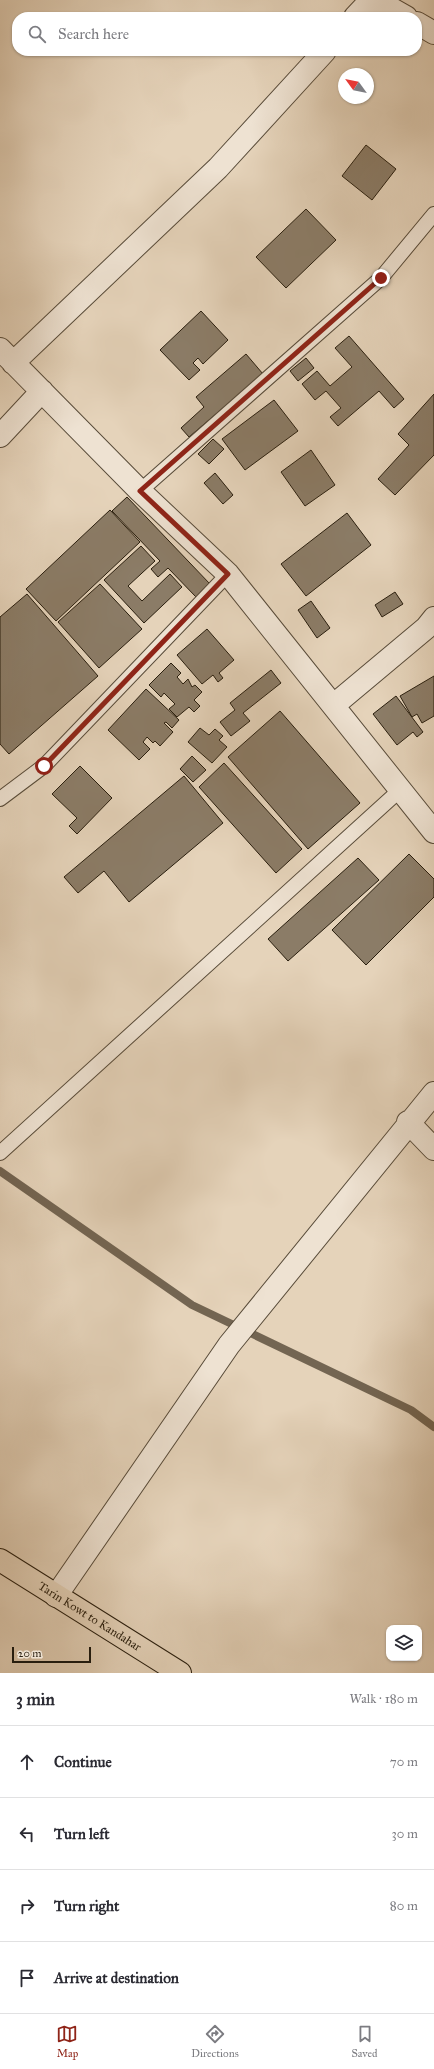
<!DOCTYPE html>
<html lang="en">
<head>
<meta charset="utf-8">
<style>
  body { margin:0; font-family:"IM FELL Great Primer",serif; background:#f7f7f7; color:#2b2b33 }
  .controls { position:absolute; right:12px; bottom:12px; display:grid; overflow:hidden; border-radius:8px; box-shadow:0 1px 3px #0004 }
  .controls button { width:36px; height:36px; display:grid; place-items:center; padding:0; border:0; border-bottom:1px solid #e1e1e2; background:#fff; color:#2b2b33; font:20px sans-serif }
  .compass { position:absolute; left:338px; top:68px; width:36px; height:36px; border-radius:50%; background:#fff; box-shadow:0 1px 3px #0004; rotate:303deg }
  .scale { position:absolute; left:12px; bottom:10px; width:79px; box-sizing:border-box; padding-left:4px; border:2px solid #291e0e; border-top:0; font-size:11px; line-height:14px; white-space:nowrap; color:#291e0e; -webkit-text-stroke:3px #eee2d2; paint-order:stroke }
  .stop { position:absolute; width:12px; height:12px; margin:-9px; border:3px solid #8f2418; border-radius:50%; background:#fff }
  .stop.end { background:#8f2418; border-color:#fff; box-shadow:0 1px 4px #0008 }
  .list { margin:0; padding:0; list-style:none }
  h2 { display:flex; justify-content:space-between; align-items:center; height:52px; margin:0; padding:0 16px; font-size:17px }
  h2 small { font-size:13px; font-weight:400; color:#7c7c81 }
  .list li { display:grid; grid-template-columns:26px 1fr auto; gap:12px; align-items:center; box-sizing:border-box; height:72px; padding:0 16px; border-top:1px solid #e1e1e2 }
  .list b { display:block; font-size:15px; white-space:nowrap }
  .list em { font-size:13px; font-style:normal; color:#7c7c81 }
  .icon { flex:none; width:22px; height:22px; fill:none; stroke:currentColor; stroke-width:2; stroke-linecap:round; stroke-linejoin:round }
  .map { position:relative; flex:none; width:434px; height:1673px; overflow:hidden }
  .search { position:absolute; background:#fff; box-shadow:0 1px 3px #0004; left:12px; right:12px; top:12px; height:44px; display:flex; align-items:center; gap:10px; box-sizing:border-box; padding:0 14px; border-radius:16px; color:#7c7c81; font-size:15px }
  .sheet { height:340px; background:#fff }
  nav { display:flex; justify-content:space-around; align-items:center; box-sizing:border-box; height:56px; border-top:1px solid #e1e1e2; background:#fff; font-size:11px; color:#7c7c81 }
  nav a { display:grid; justify-items:center; gap:2px }
  nav .on { color:#8f2418 }
  .map>svg:first-child { display:block }
  .lines { fill:none; stroke-linecap:round; stroke-linejoin:round }
  .stream { stroke:#736552; stroke-width:8 }
  .building { fill:#8b7c67; stroke:#291e0e }
  .lane-casing { stroke:#584b39; stroke-width:16 }
  .street-casing { stroke:#584b39; stroke-width:24 }
  .primary-casing { stroke:#291e0e; stroke-width:24 }
  .lane { stroke:#eee2d2; stroke-width:14 }
  .street { stroke:#eee2d2; stroke-width:22 }
  .primary { stroke:#e5d3ba; stroke-width:22 }
  .route { stroke:#8f2418; stroke-width:5 }
  .labels { text-anchor:middle; dominant-baseline:central; stroke-width:4; stroke-linejoin:round; paint-order:stroke }
  .street-label { font-size:12px; fill:#291e0e; stroke:#eee2d2 }
</style>
</head>
<body>
<div class="map">
<svg width="434" height="1673" viewBox="0 0 434 1673">
  <rect width="100%" height="100%" fill="#e5d3ba"/>
  <filter id="stains"><feTurbulence type="fractalNoise" baseFrequency=".005" numOctaves="4"/><feColorMatrix values="0 0 0 0 .2 0 0 0 0 .09 0 0 0 0 .02 0 0 0 .5 -.17"/></filter>
  <radialGradient id="worn" r=".72"><stop offset=".6" stop-color="#630" stop-opacity="0"/><stop offset="1" stop-color="#630" stop-opacity=".3"/></radialGradient>
  <g class="lines">
    <path class="stream" d="M0,1171L192,1305L411,1410L434,1427"/>
  </g>
  <path class="building" d="M366,145L396,169L372,200L342,176Z
    M306,209L336,240L286,288L256,257Z
    M201,311L228,340L203,364L198,358L193,363L200,370L189,380L160,350Z
    M349,336L404,399L394,408L379,391L338,426L330,417L341,408L326,391L315,400L302,384L317,371L330,386L352,367L335,348Z
    M246,354L263,374L189,437L181,428L204,407L196,397Z
    M306,358L314,368L298,381L290,371Z
    M434,394V455L395,495L378,479L409,445L398,434Z
    M274,400L298,431L245,470L222,439Z
    M213,439L224,449L209,464L198,454Z
    M311,450L335,485L305,506L281,472Z
    M215,473L233,495L223,504L204,483Z
    M127,497L210,584L196,597L168,568L158,577L151,569L160,561L112,511Z
    M110,510L140,542L56,621L26,589Z
    M347,513L371,545L306,596L281,564Z
    M141,546L155,561L128,586L142,601L170,574L182,587L144,623L104,580Z
    M100,584L142,629L99,668L58,622Z
    M395,592L403,604L382,617L375,605Z
    M27,594L98,676L9,754L0,744V617Z
    M311,601L330,628L317,638L298,610Z
    M207,629L234,660L219,673L223,678L218,682L213,675L202,684L177,655Z
    M171,663L181,673L177,677L183,684L188,679L192,687L195,685L202,692L194,700L200,706L194,712L189,707L177,717L169,709L175,704L164,693L161,697L149,685Z
    M271,670L281,683L243,713L250,721L231,736L220,722L235,710L230,703Z
    M434,676V716L422,723L417,714L412,717L400,696Z
    M146,689L179,720L172,728L166,722L164,723L173,732L160,746L155,741L153,743L147,737L143,742L150,749L139,760L108,730Z
    M396,696L423,732L417,737L413,732L397,745L373,714Z
    M280,711L360,803L308,849L228,757Z
    M200,728L209,735L215,729L223,736L219,740L227,747L212,763L188,742Z
    M192,756L206,770L193,782L180,769Z
    M224,763L302,849L276,873L199,787Z
    M80,766L112,798L77,834L69,826L77,818L52,794Z
    M184,776L223,823L129,902L104,871L78,893L64,877Z
    M409,854L434,879V897L366,965L332,930Z
    M358,858L379,880L288,961L268,939Z"/>
  <g class="lines">
    <defs>
      <path id="lane" d="M140,491L381,278L434,214
        M0,799L44,766L228,574
        M0,1153L400,790"/>
      <path id="street" d="M376,0L406,17
        M355,17L371,0
        M417,23L434,33
        M0,349L140,491L228,574L434,832
        M13,363L218,168L325,51
        M0,436L42,391
        M334,705L426,628L434,618
        M408,1122L434,1149
        M56,1596L229,1345L434,1093"/>
      <g id="primary">
        <path id="s1" d="M0,1560L180,1673"/>
      </g>
    </defs>
    <use href="#lane" class="lane-casing"/>
    <use href="#street" class="street-casing"/>
    <use href="#primary" class="primary-casing"/>
    <use href="#lane" class="lane"/>
    <use href="#street" class="street"/>
    <use href="#primary" class="primary"/>
  </g>
  <g class="lines">
    <path class="route" d="M44,766L228,574L140,491L381,278"/>
  </g>
  <g class="labels">
    <g class="street-label">
      <text stroke="none"><textPath href="#s1" startOffset="106">Tarin Kowt to Kandahar</textPath></text>
    </g>
  </g>
  <rect width="100%" height="100%" filter="url(#stains)"/>
  <rect width="100%" height="100%" fill="url(#worn)"/>
</svg>
<div class="controls">
<button><svg class="icon" aria-label="layers" viewBox="0 0 24 24"><path d="M12 4l9 5-9 5-9-5zM3 14l9 5 9-5"/></svg></button>
</div>
<svg class="compass" viewBox="-18 -18 36 36"><path d="M0-13l5 13h-10z" fill="#e53935"/><path d="M0 13l5-13h-10z" fill="#7c7c81"/></svg>
<div class="scale">20 m</div>
<div class="stop" style="left:44px;top:766px"></div>
<div class="stop end" style="left:381px;top:278px"></div>
<div class="search"><svg class="icon" aria-label="search" viewBox="0 0 24 24"><circle cx="10" cy="10" r="6"/><path d="M15 15l6 6"/></svg>Search here</div>
</div>
<section class="sheet">
<h2>3 min<small>Walk · 180 m</small></h2>
<ul class="list">
<li><svg class="icon" aria-label="ahead" viewBox="0 0 24 24"><path d="M12 20V5M6 11l6-6 6 6"/></svg><div><b>Continue</b></div><em>70 m</em></li>
<li><svg class="icon" aria-label="left" viewBox="0 0 24 24"><path d="M17 20v-9H6M10 6l-5 5 5 5"/></svg><div><b>Turn left</b></div><em>30 m</em></li>
<li><svg class="icon" aria-label="right" viewBox="0 0 24 24"><path d="M7 20v-9h11M14 6l5 5-5 5"/></svg><div><b>Turn right</b></div><em>80 m</em></li>
<li><svg class="icon" aria-label="arrive" viewBox="0 0 24 24"><path d="M6 21V4h12l-3 4 3 4H6"/></svg><div><b>Arrive at destination</b></div></li>
</ul>
</section>
<nav>
<a class="on"><svg class="icon" aria-label="map" viewBox="0 0 24 24"><path d="M3 6l6-2 6 2 6-2v14l-6 2-6-2-6 2zM9 4v14M15 6v14"/></svg>Map</a>
<a><svg class="icon" aria-label="directions" viewBox="0 0 24 24"><path d="M12 3l9 9-9 9-9-9zM9 14v-3h6M13 9l2 2-2 2"/></svg>Directions</a>
<a><svg class="icon" aria-label="saved" viewBox="0 0 24 24"><path d="M7 4h10v16l-5-4-5 4z"/></svg>Saved</a>
</nav>
</body>
</html>
